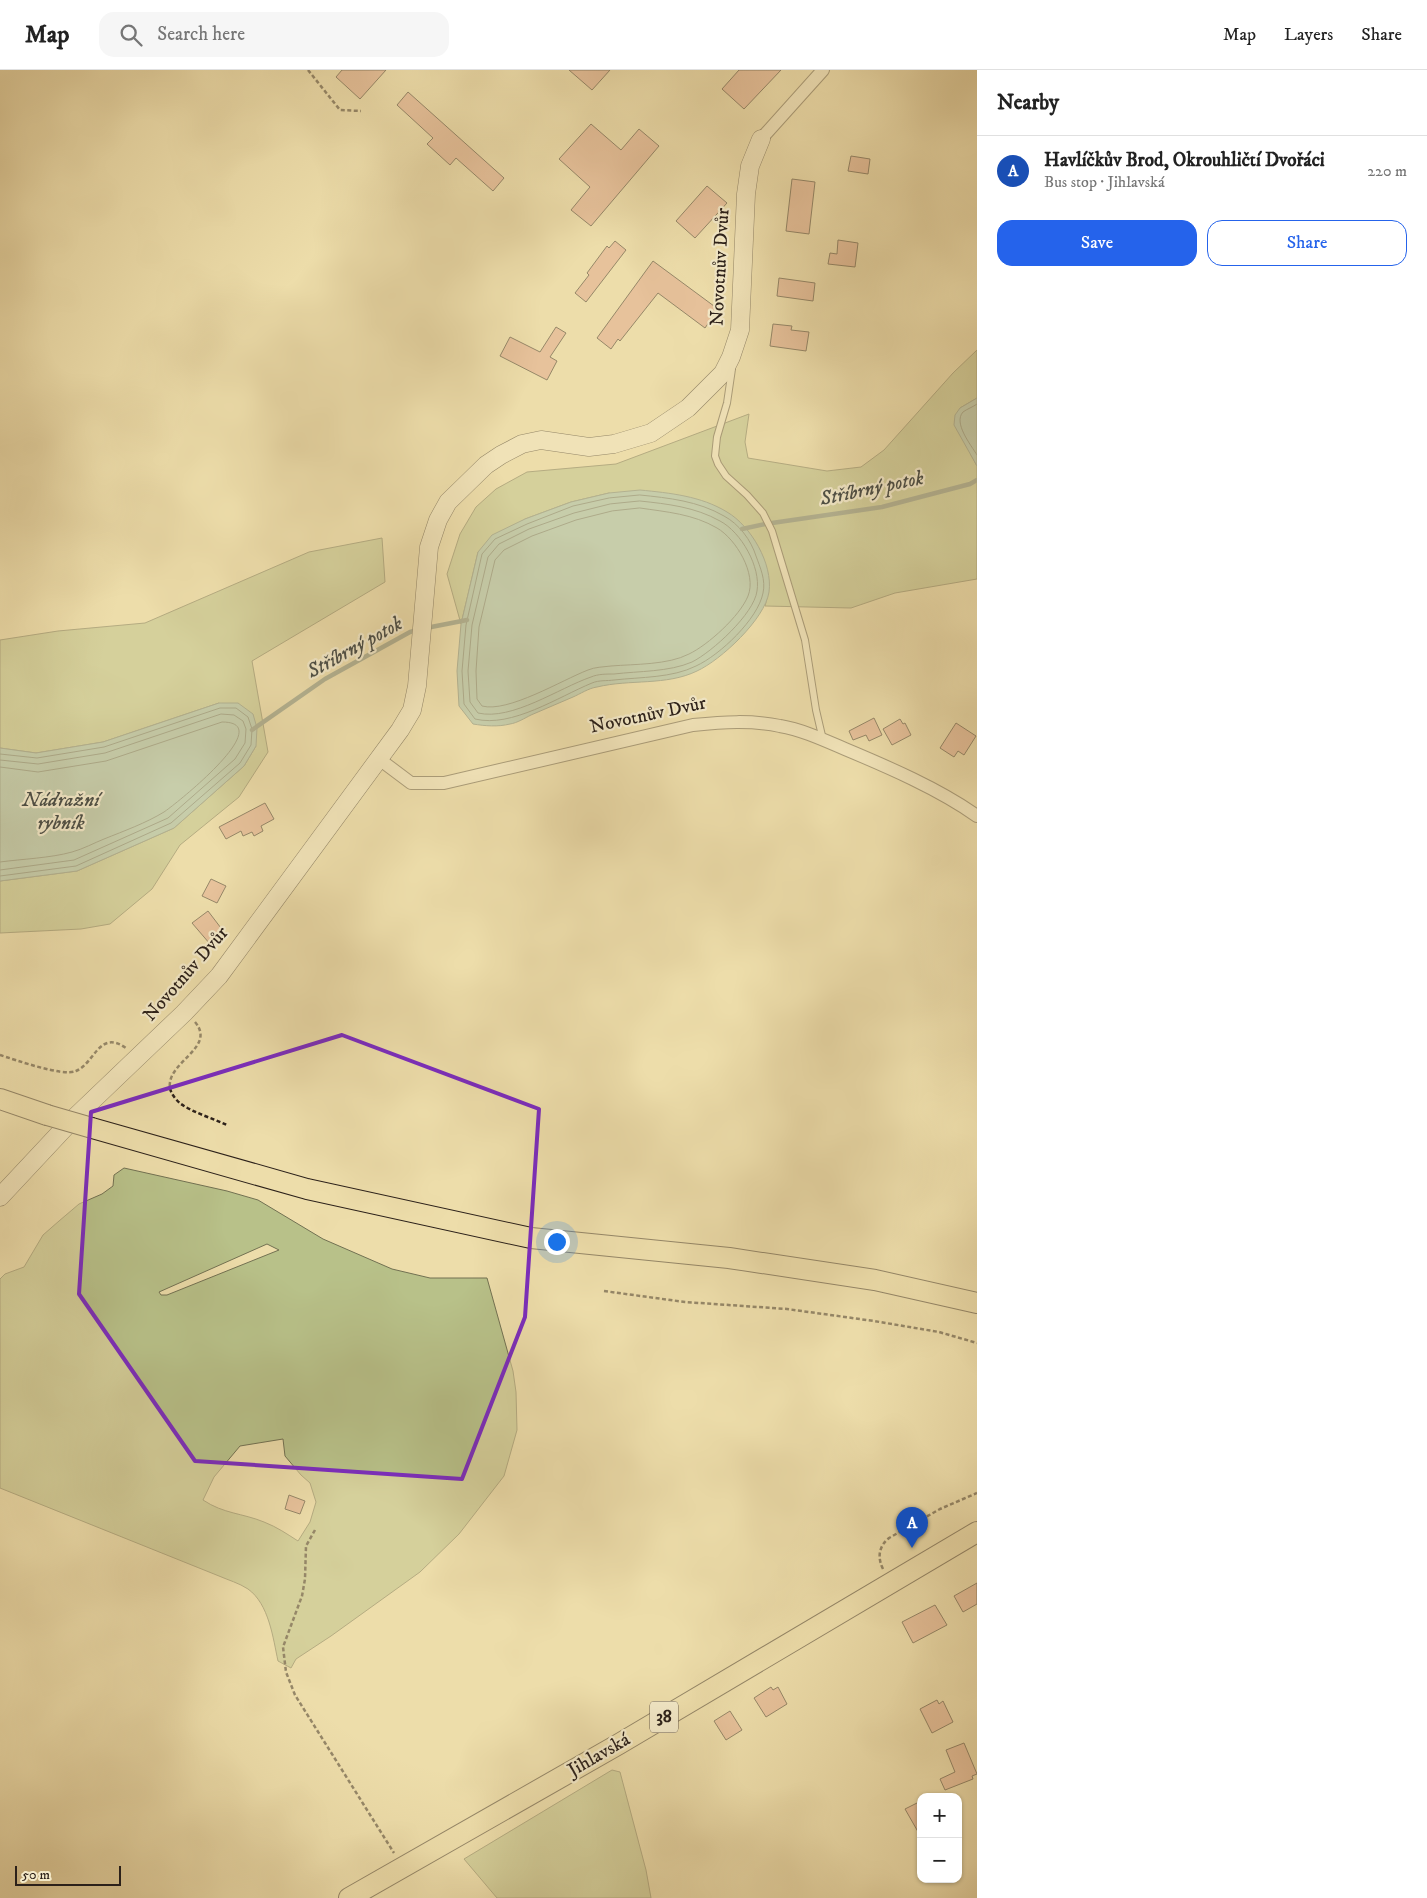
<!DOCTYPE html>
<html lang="en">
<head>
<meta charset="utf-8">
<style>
  body { margin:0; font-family:"IM FELL DW Pica",serif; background:#f6f6f6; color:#222 }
  .controls { position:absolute; right:15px; bottom:15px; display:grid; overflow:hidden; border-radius:10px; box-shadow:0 1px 4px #0004 }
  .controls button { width:45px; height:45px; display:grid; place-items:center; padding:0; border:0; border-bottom:1px solid #e0e0e0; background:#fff; color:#222; font:25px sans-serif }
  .scale { position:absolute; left:15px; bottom:12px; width:106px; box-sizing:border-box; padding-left:5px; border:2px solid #2c211a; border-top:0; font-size:14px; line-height:18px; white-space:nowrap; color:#2c211a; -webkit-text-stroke:4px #f3e9c8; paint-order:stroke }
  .you { position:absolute; left:556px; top:1171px; width:18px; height:18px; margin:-12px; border:4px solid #fff; border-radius:50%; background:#1a73e8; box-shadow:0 0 0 8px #1a73e833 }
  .badge { display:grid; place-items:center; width:32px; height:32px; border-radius:50%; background:#2563eb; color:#fff; font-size:16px; font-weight:700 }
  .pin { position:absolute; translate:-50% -41px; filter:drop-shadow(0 1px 2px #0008) }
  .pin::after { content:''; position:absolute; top:26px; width:18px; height:15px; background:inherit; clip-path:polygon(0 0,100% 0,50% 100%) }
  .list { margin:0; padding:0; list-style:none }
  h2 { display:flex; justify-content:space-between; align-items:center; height:65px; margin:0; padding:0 20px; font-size:21px }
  h2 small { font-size:16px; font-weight:400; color:#767676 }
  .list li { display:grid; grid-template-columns:32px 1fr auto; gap:15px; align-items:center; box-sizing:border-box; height:70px; padding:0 20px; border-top:1px solid #e0e0e0 }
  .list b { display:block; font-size:19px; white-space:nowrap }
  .list p { margin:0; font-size:16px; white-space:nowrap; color:#767676 }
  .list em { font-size:16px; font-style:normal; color:#767676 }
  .actions { display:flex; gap:10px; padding:15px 20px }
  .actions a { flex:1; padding:11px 0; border:1px solid #2563eb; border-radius:15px; text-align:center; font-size:18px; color:#2563eb }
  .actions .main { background:#2563eb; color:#fff }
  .icon { flex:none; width:28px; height:28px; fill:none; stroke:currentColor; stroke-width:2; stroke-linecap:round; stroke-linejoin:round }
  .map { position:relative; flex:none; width:977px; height:1828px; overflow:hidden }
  header { display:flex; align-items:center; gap:30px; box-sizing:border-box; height:70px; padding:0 25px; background:#fff; border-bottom:1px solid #e0e0e0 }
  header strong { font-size:24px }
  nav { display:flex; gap:28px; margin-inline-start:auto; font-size:18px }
  .search { width:350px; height:45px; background:#f6f6f6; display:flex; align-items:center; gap:12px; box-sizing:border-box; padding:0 18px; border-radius:15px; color:#767676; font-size:19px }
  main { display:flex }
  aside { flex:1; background:#fff }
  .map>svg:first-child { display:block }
  .green { fill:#b8c189; stroke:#727152; fill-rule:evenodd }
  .water { fill:#99bbac; stroke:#6d7d72 }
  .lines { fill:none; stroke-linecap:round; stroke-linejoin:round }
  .shore { stroke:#626e63; stroke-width:1 }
  .stream { stroke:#6d7d72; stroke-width:4.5 }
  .building { fill:#e1a289; stroke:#2c211a }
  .lane-casing { stroke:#5c503e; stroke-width:8 }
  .street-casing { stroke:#5c503e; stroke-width:14 }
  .secondary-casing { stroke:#2c211a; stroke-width:19 }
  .primary-casing { stroke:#2c211a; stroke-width:22 }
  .path { stroke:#2c211a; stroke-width:2.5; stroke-dasharray:4 2.5; stroke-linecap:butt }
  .lane { stroke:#f3e9c8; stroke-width:6 }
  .street { stroke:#f3e9c8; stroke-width:12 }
  .secondary { stroke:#f3e9c8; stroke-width:18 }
  .primary { stroke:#edddaa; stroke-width:20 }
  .primary-bridge-casing { stroke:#2c211a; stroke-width:22; stroke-linecap:butt }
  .primary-bridge { stroke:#edddaa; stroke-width:20 }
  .marked { fill:none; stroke:#7b2cbf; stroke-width:4; stroke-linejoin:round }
  .labels { text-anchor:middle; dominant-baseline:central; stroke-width:4.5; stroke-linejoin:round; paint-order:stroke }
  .shield { fill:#f3e9c8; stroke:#685d4e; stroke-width:1 }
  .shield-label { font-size:18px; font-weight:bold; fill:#2c211a }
  .street-label { font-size:19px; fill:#2c211a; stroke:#f3e9c8 }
  .water-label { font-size:20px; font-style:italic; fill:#4d4f46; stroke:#f3e9c8 }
</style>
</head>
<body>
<header>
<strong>Map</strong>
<div class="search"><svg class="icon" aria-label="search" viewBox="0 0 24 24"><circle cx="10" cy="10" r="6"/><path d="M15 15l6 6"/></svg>Search here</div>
<nav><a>Map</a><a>Layers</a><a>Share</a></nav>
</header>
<main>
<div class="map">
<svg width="977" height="1828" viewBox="0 0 977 1828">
  <rect width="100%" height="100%" fill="#edddaa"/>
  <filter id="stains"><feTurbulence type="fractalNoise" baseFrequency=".004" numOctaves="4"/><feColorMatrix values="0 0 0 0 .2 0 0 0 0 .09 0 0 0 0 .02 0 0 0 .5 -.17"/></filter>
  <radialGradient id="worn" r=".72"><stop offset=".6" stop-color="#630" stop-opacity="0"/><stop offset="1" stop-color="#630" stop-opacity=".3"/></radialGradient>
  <path class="green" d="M977,280V328L960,338L971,385L977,396V509L895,523L851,538L765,536C772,513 766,500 759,478L609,423L571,432L525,449L478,482L461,554L447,504L460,464L476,437L496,419L527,402L616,394L749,344L745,372L748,388L827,401L861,397L884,380L953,303Z
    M382,468L385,512L252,591L268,682L239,727L180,775L152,819L110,854L81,859L0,863V811L77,801L174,758L244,696L256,676L219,633L103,672L36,683L0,678V570L58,561L145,553L309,482Z
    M124,1098L227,1121L258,1130L323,1169L392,1199L430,1208H487L513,1301L516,1322L517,1360L504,1406L459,1464L420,1502L331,1566L296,1589L291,1598L278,1591C273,1568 269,1534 248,1519C239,1513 228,1510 219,1506L0,1418V1209L5,1204L24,1197L43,1165L59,1151L79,1134L102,1124L113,1116L114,1105ZM267,1174L279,1180L167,1225H161L159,1222ZM283,1369L285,1386L301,1405L310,1413L316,1432L310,1452L298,1471C287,1464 277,1457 264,1452C242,1443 224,1444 203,1430L214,1407L240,1376Z
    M612,1700L620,1702L646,1800L651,1828H497L464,1789Z"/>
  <path class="water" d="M977,328V396L954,355L955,345L960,338Z
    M640,420C670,423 701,426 727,442C751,456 773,494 769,522C765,549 721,590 697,601C666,616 630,609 597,617C589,618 580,624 573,627C559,633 545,639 531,645C525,648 517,653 510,654C498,657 485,656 473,654L459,636L457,601L461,554L478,482L492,465L525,449L571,432L609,423Z
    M219,633H238L253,644L257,658L256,676L244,696L174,758L77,801L0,811V678L36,683L103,672Z"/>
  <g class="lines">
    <path class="shore" d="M977,334C973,337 967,339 963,342C953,353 971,375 977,385
      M640,425C669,428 698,431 724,446C739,454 751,470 756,486C760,497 766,510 763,523C758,549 720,585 696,596C672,608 641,607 614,610C607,611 599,610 592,613C558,627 512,658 475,649L464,634L462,601L466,555L482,484L495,469L527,454L573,436L609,428Z
      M640,431C668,434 695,437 720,451C741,462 761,497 757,521C754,544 712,582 692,592C669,602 639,601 614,604C606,604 598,604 591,607C559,618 512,651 478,643L470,632L468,601L472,555L488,487L499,474L529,459L574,443L610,434Z
      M640,438C667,442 693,444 717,458C736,469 757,504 748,526C740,546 708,575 689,584C668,595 635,594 611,596C603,597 595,597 588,600C562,610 508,643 482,636L477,629L476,601L479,557L495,490L504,480L532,466L576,450L612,441Z
      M0,684L37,688L104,677L220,638H236L248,647L252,659L251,675L240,693L171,753L76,796L0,806
      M0,690L38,694L105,683L221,644L234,645L243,651L246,659L245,673L235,689L168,748L74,790L0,800
      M0,697L38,702L106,691L222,652C279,652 176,734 164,742C146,753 124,761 104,769C94,773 83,779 72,782C51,788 22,789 0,792"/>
    <path class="stream" d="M772,453L882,437L970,414L977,410
      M742,459L765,454
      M426,558L467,550
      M252,660L325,609L410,562L418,560"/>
  </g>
  <path class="building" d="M342,0H386L360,29L336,7Z
    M569,0H610L592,20Z
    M739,0H781L744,39L722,19Z
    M408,22L504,108L493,121L456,88L450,95L427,74L433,68L397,35Z
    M591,54L621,80L639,59L659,76L591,156L571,140L590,117L559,89Z
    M851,86L870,89L868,104L848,101Z
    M792,109L815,112L809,164L786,161Z
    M707,116L727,133L695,168L676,151Z
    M838,170L858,173L855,197L828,194L830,183L837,184Z
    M615,171L626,180L586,232L575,223L589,205L587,203L607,176L609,178Z
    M653,191L718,239L705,258L658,223L620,271L618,269L611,279L597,268Z
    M779,208L815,213L813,231L777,226Z
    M773,254L792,256L791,260L809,262L806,281L770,276Z
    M556,257L566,263L550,287L557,291L547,310L500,286L510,267L540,282Z
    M874,648L882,665L869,671L866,665L853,670L849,661Z
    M900,649L903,654L905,653L911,665L892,675L883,659Z
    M956,653L976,666L964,685L958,681L954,687L940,678Z
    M265,733L274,749L261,756L263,761L254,766L252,762L243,766L241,761L226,769L219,757Z
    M211,809L226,816L217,833L202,826Z
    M208,841L224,862L210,874L192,853Z
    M289,1425L305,1431L300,1444L285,1439Z
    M977,1513V1534L963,1542L954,1526Z
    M935,1535L947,1555L913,1573L902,1552Z
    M771,1617L773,1620L778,1617L787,1634L766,1647L754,1628Z
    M937,1630L939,1634L943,1631L953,1652L932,1663L920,1639Z
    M730,1641L742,1660L726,1670L714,1651Z
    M964,1673L977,1704L972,1706L973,1709L945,1720L940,1709L955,1702L946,1680Z
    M921,1731V1767L905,1739Z"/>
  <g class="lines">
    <defs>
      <path id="lane" d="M732,299L727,333L717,367L715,386L718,394L726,406L747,425L763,443L772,461L805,570L816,640L823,670"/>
      <path id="street" d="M761,69L823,0
        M379,689L411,713H444L693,655C723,652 751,650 780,656C803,660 824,670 845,679C888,697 939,719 977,746"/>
      <path id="secondary" d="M0,1127L72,1050L184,943L219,906L400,660L412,640L417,616L429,477L438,450L448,432L486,395L501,385L522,374L541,370L589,377L614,374L651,363L688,338L723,303L731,287L740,260L746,124L750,96L761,69"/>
      <path id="primary" d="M0,1029L47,1045
        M92,1058L307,1119L531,1168L729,1188L875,1210L977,1233
        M349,1828L619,1674L977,1462"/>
    </defs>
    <use href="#lane" class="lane-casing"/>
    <use href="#street" class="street-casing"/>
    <use href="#secondary" class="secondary-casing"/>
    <use href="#primary" class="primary-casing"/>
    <path class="path" d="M308,0L340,40L361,41
      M195,952C217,978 166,992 170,1018C171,1024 176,1030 181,1034C194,1043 212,1048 227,1055
      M0,985C16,990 63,1007 76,1001C95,993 99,959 126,978
      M604,1221L685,1232L787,1239L874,1251L939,1262L977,1273
      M315,1460L306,1476L305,1509L302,1526L283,1577L286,1602L295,1625L394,1783
      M883,1499C877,1487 879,1476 889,1468L940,1439L977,1423"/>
    <use href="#lane" class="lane"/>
    <use href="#street" class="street"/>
    <use href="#secondary" class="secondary"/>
    <use href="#primary" class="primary"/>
    <defs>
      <path id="primary-bridge" d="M47,1045L92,1058"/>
    </defs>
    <use href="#primary-bridge" class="primary-bridge-casing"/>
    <use href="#primary-bridge" class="primary-bridge"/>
  </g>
  <path d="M0 0H977V1828H0ZM342,965L539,1039L525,1247L462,1409L195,1391L79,1224L91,1042Z" fill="#edddaa" fill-opacity=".55" fill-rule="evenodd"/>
  <path class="marked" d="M342,965L539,1039L525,1247L462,1409L195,1391L79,1224L91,1042Z"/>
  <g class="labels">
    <rect class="shield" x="650" y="1631.5" width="28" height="31" rx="4"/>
    <g class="shield-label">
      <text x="664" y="1647">38</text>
    </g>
    <g class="street-label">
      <text transform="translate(720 197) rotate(-87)">Novotnův Dvůr</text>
      <text transform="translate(648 645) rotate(-12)">Novotnův Dvůr</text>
      <text transform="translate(186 904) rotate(-49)">Novotnův Dvůr</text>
      <text transform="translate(599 1685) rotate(-30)">Jihlavská</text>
    </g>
    <g class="water-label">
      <text transform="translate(872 419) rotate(-12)">Stříbrný potok</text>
      <text transform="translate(355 578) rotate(-29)">Stříbrný potok</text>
      <text x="61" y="730">Nádražní<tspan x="61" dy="23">rybník</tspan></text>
    </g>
  </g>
  <rect width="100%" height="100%" filter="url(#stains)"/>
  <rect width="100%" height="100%" fill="url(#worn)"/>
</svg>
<div class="controls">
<button>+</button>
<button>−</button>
</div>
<div class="scale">50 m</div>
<div class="you"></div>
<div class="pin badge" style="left:912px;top:1478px;background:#1a4fb4">A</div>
</div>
<aside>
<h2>Nearby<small></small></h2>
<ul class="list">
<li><span class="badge" style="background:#1a4fb4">A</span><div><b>Havlíčkův Brod, Okrouhličtí Dvořáci</b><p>Bus stop · Jihlavská</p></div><em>220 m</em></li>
</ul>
<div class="actions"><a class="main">Save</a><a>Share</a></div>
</aside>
</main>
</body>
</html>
